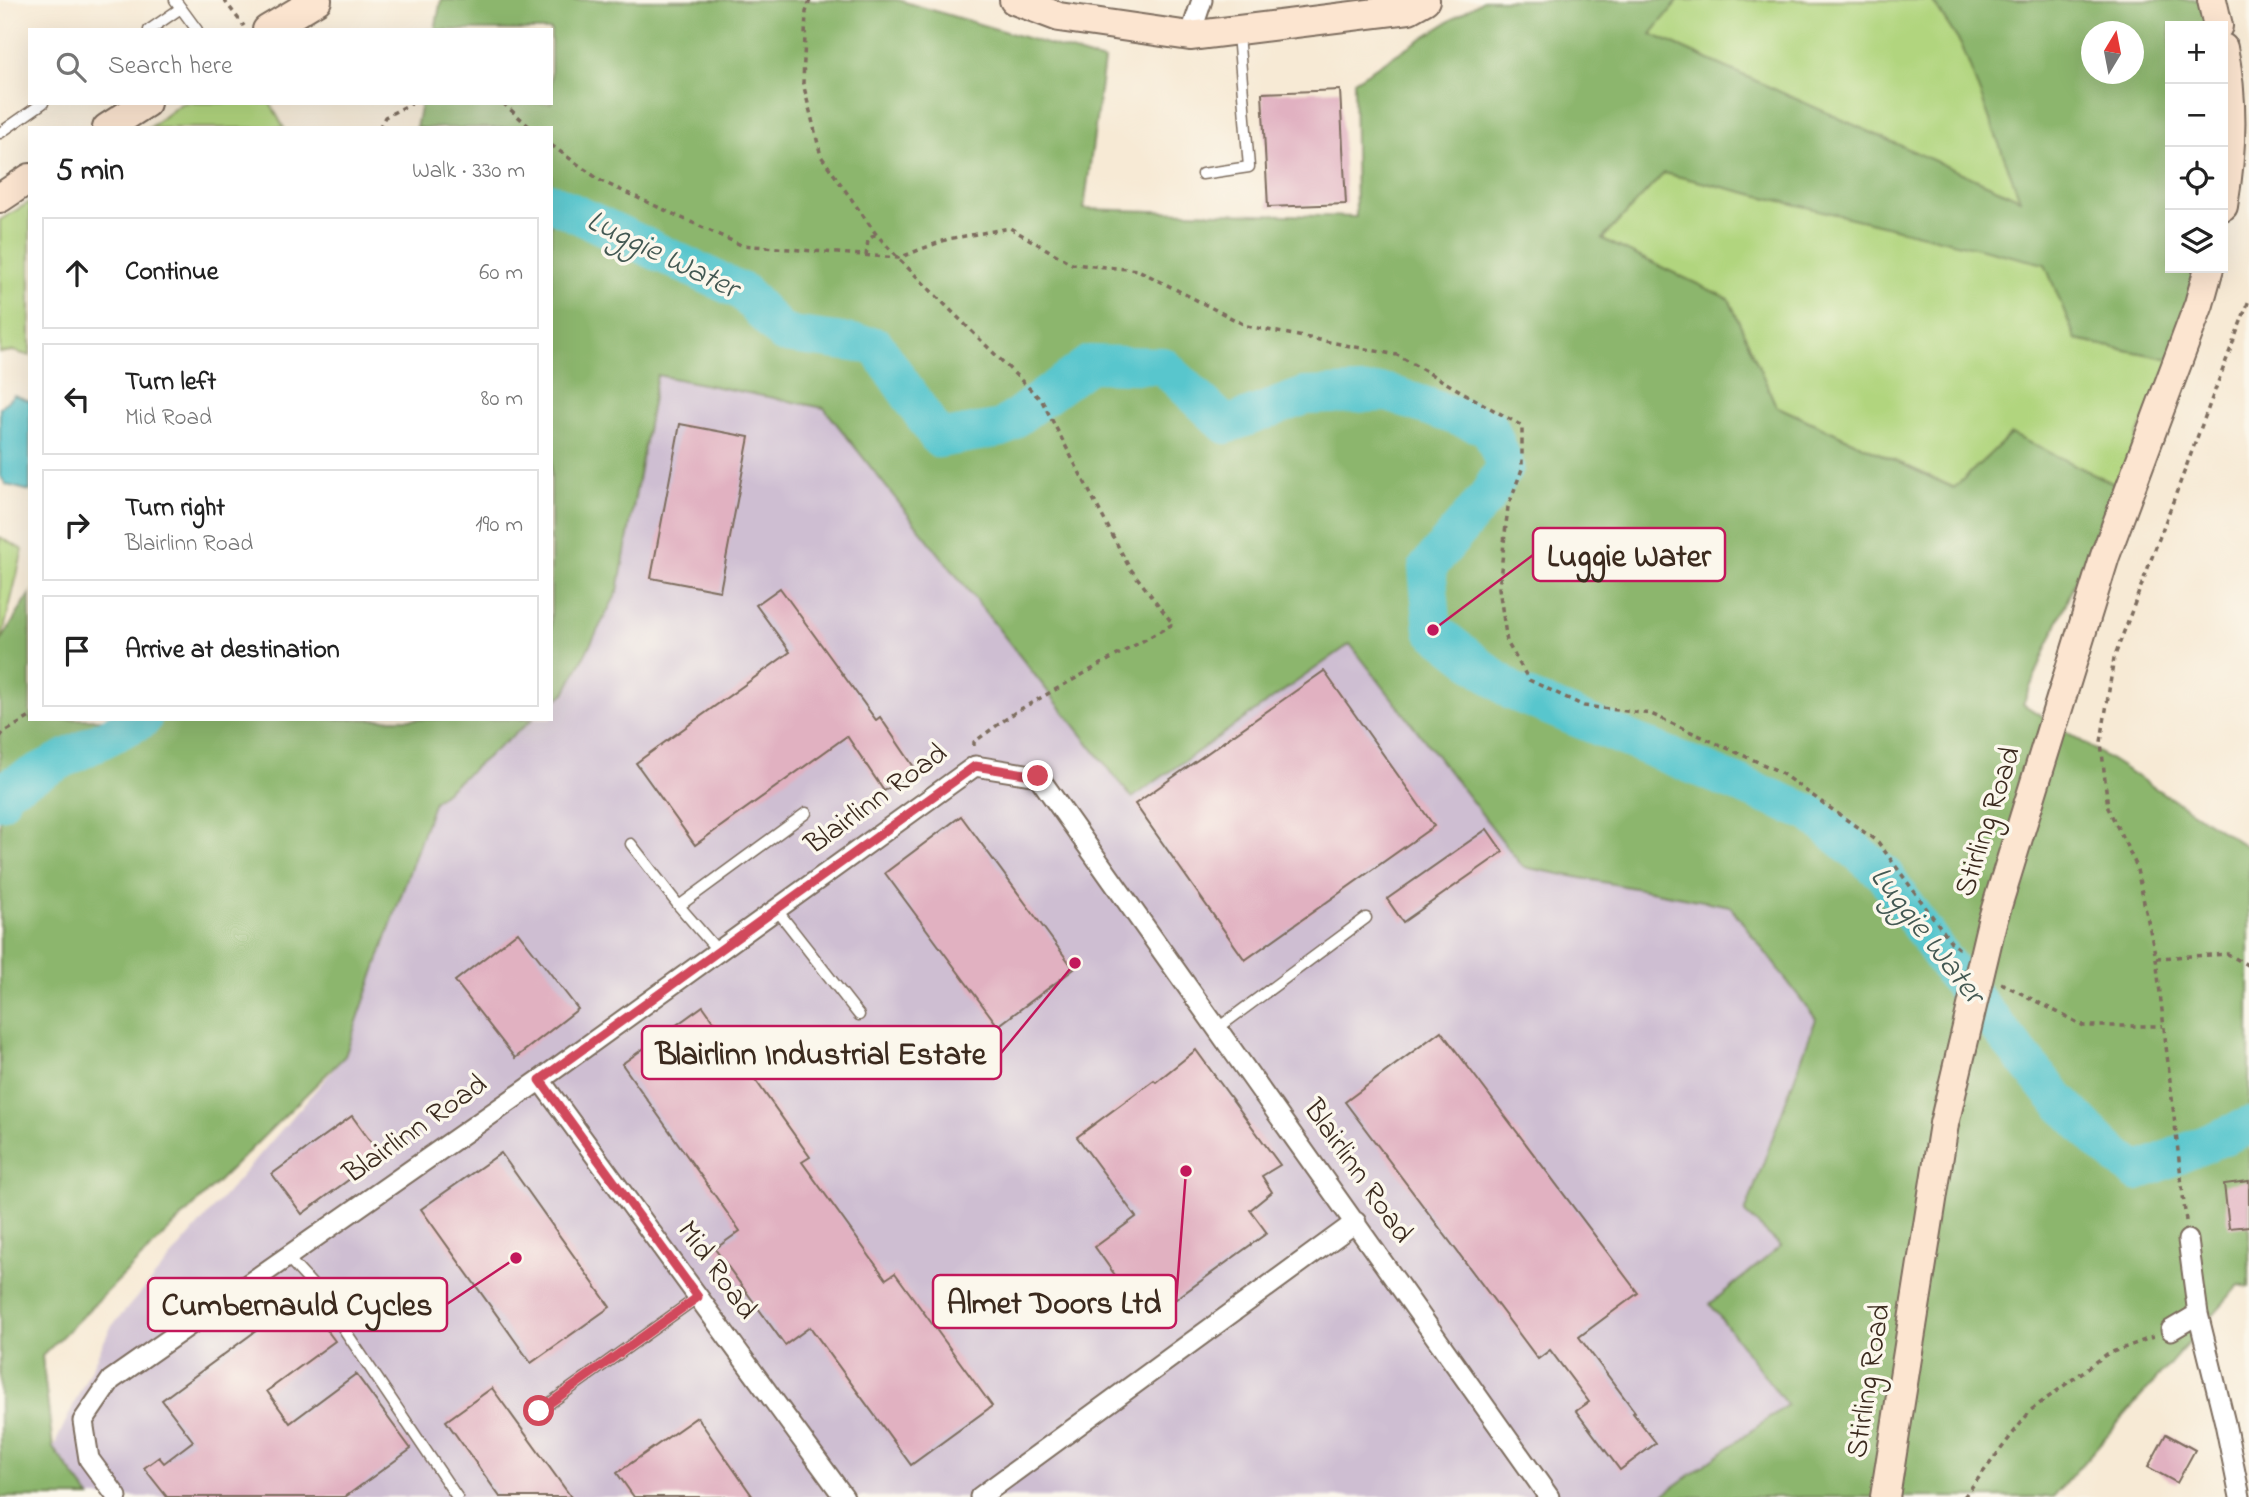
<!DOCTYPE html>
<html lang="en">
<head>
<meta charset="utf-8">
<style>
  body { margin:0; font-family:"Indie Flower",sans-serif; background:#f2f2f2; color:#222 }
  .controls { position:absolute; right:21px; top:21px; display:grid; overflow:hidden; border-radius:0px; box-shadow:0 7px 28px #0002 }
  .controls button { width:63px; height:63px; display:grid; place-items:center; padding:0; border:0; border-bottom:2px solid #e0e0e0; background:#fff; color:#222; font:35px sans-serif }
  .compass { position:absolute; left:2081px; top:21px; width:63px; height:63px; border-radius:50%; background:#fff; box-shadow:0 7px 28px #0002; rotate:10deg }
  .stop { position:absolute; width:21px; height:21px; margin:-16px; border:5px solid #d1495b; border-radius:50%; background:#fff }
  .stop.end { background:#d1495b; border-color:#fff; box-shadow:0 2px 7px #0008 }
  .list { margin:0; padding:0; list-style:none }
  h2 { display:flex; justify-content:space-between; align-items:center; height:91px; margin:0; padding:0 28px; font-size:30px }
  h2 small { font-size:23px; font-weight:400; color:#767676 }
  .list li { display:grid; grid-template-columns:46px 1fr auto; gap:21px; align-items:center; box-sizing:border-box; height:112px; margin:0 14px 14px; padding:0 14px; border:2px solid #e0e0e0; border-radius:0px }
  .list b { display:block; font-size:26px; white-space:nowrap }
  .list p { margin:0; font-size:23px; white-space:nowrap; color:#767676 }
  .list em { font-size:23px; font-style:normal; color:#767676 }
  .icon { flex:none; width:38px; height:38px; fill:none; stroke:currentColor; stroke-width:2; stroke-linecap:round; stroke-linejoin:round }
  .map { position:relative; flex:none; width:2249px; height:1497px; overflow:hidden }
  .search { position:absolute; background:#fff; box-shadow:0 7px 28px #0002; left:28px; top:28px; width:525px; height:77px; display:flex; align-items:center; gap:18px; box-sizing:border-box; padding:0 24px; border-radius:0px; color:#767676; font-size:26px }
  .panel { position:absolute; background:#fff; box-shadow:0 7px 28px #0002; left:28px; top:126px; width:525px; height:595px; border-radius:0px }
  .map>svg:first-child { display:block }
  .industrial { fill:#cebed2 }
  .green { fill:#b1d57e; stroke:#76804e; stroke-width:2 }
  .forest { fill:#8cb66d; stroke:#647046; stroke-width:2; fill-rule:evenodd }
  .water { fill:#59c6cd; stroke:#4a7876; stroke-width:2 }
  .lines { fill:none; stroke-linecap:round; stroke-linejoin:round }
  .river { stroke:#59c6cd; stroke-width:38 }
  .building { fill:#e1b1c1 }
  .lane-casing { stroke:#7d6d5e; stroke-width:13 }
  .street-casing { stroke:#7d6d5e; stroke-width:23 }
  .secondary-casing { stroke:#7d6d5e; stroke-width:32 }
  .path { stroke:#7d6d5e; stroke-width:3.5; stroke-dasharray:5 5; stroke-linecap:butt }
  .lane { stroke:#fff; stroke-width:10 }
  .street { stroke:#fff; stroke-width:19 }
  .secondary { stroke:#fce5d0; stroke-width:28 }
  .secondary-bridge-casing { stroke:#7d6d5e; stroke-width:32; stroke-linecap:butt }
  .secondary-bridge { stroke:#fce5d0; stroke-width:28 }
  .route { stroke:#d1495b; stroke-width:9 }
  .labels { text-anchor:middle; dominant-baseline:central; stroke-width:7; stroke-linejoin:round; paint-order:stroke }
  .street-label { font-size:30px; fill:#3b2a1e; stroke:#fbf7ec }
  .water-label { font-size:32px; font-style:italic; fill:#445953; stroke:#fbf7ec }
  .leader { fill:none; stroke:#c2185b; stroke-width:2.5 }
  .callout-dot { fill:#c2185b; stroke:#fbf7ec; stroke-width:2.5 }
  .callout { fill:#fbf7ec; stroke:#c2185b; stroke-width:2.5 }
  .callout-label { font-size:32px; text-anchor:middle; font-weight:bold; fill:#3b2a1e }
</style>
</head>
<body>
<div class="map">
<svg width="2249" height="1497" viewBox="0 0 2249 1497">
  <rect width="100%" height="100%" fill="#fbf7ec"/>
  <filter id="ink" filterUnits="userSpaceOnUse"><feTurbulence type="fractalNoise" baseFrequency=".0143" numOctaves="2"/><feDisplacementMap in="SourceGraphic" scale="14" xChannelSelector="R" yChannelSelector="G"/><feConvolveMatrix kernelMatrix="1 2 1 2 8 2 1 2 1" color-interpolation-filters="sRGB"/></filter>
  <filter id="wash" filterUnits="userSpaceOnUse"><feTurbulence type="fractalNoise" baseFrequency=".00686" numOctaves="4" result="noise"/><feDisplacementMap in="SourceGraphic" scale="28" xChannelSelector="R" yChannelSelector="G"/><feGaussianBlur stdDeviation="1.57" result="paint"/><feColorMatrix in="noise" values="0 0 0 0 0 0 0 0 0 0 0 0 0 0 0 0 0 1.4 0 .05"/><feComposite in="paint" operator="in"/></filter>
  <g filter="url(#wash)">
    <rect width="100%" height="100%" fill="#f7ead5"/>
    <path class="industrial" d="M657,375L824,408L1132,798L1350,644L1523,867L1730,906L1816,1019L1745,1213L1781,1246L1787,1405L1660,1497H91L53,1448L111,1327L345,1056L434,801L533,719H551V704L565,693L618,591Z"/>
    <path class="green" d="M1679,0H1932L1962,46L2021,200L1650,34Z
      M182,103H270L284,128H149Z
      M1664,173L2046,264L2076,340L2171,359L2116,485L2011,434L1955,488L1776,406L1729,299L1602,239Z
      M30,202V356L13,351L0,353V220Z
      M0,537L23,550L0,646Z"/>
    <path class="forest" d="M441,0H898L1104,61L1084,209L1356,217L1354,81L1483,0H1679L1651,34L2020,199L1962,46L1932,0H2200L2207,26H2170V268H2202L2171,359L2076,340L2045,264L1664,173L1602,239L1729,299L1776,406L1954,488L2011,434L2116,485L2023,704L2249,848V1287L2239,1285L2053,1497H1660L1787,1405L1710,1304L1781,1246L1745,1213L1816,1019L1730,906L1523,867L1350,644L1132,798L824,408L657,375L618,591L565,693L551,704V128H416L421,103H551V30H435ZM2092,32H2134V74H2092Z
      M30,593V719H533L434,801L345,1056L42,1356L53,1448L90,1497H0V643Z"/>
    <path class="water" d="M14,395L30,401V491L7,485L0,476V408Z"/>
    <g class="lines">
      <path class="river" d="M551,202L743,292L783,334L876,346L939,439L1002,428L1089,364L1163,366L1226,425L1305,396L1388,393L1490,428L1505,466L1487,497L1427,568L1433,630L1513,692L1812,814L1884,874L1953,973L2053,1094L2105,1147L2137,1172L2249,1126
        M0,801L5,789L143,719"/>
    </g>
    <g id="blocks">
      <path class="building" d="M1340,90L1346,204L1268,207L1262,93Z
        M680,424L749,437L720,591L651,578Z
        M780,588L876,720L880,717L916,770L884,791L847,736L695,845L636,763L790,652L756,605Z
        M1324,671L1434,826L1245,960L1135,804Z
        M961,816L1074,969L998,1026L885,873Z
        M1487,829L1503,852L1403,922L1387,899Z
        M518,932L578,1009L515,1058L455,981Z
        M703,1006L810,1157L802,1162L886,1279L895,1273L992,1406L911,1465L810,1327L785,1345L715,1249L740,1231L622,1064Z
        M1441,1031L1638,1293L1579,1337L1635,1412L1633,1413L1656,1443L1620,1470L1576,1411L1589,1402L1550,1350L1538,1359L1345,1102Z
        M1196,1050L1280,1165L1262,1176L1272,1192L1250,1210L1267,1233L1147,1320L1095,1247L1136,1217L1077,1137L1154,1080L1156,1082Z
        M352,1116L381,1156L302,1214L272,1174Z
        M501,1153L610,1307L531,1363L421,1209Z
        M2249,1181V1226L2229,1228L2224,1184Z
        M302,1297L335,1341L267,1391L290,1423L356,1374L411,1449L345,1497H167L144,1468L159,1457L164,1463L193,1441L162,1400Z
        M492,1388L571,1497H500L446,1421Z
        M697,1417L753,1497H634L617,1473Z
        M2166,1434L2195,1450L2177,1483L2148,1467Z"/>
    </g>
  </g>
  <g filter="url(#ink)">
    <use href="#blocks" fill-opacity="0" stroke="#7d6d5e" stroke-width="2"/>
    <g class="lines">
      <defs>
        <path id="lane" d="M175,0L197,30
          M149,30L181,8
          M0,133L43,103
          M1202,174L1249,167L1238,34
          M631,844L679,906L718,951
          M679,906L806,813
          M776,909L859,1015
          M1218,1028L1366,918
          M287,1257L319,1292L457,1497
          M539,1411L698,1297"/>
        <path id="street" d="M1190,36L1202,0
          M540,1080L844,1497
          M2188,1240L2198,1314L2225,1423L2240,1497
          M2171,1330L2198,1314
          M117,1497L89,1459L83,1421L111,1380L540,1080L975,766L1038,776L1549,1497
          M980,1497L1356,1222"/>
        <path id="secondary" d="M1014,0L1059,17L1190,36L1409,9L1425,0
          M2212,0L2218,26
          M267,30L317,0
          M2223,48C2234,100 2232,153 2223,206
          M107,128L146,103
          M0,198L30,178
          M1992,922L2105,556L2199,304L2209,268
          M1885,1497L1944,1124"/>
      </defs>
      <use href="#lane" class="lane-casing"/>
      <use href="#street" class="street-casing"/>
      <use href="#secondary" class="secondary-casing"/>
      <path class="path" d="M224,0L244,26
        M810,0L806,12L803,83L821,156L876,234L898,258L1042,401L1129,567L1173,624L1017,711L974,742V747
        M503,103L531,128
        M379,128L385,117L412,103
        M551,145L601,181L741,245L898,258L948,239L1010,228L1072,264L1138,270L1247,326L1397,355L1522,426V469L1508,507L1499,588L1507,642L1529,680L1584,706L1651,714L1778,771L1878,842L1951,942L1959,949
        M866,256L868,240L876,234
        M0,737L3,733L30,717
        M2156,958L2228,954L2249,966
        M2001,983L2084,1026H2163
        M2186,1221L2156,958L2136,865L2108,808L2101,742L2114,658L2249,300
        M1964,1497L2031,1410L2107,1354L2153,1337"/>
      <use href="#lane" class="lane"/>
      <use href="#street" class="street"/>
      <use href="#secondary" class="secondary"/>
      <defs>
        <path id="secondary-bridge" d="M1944,1124L1992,922"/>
      </defs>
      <use href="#secondary-bridge" class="secondary-bridge-casing"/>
      <use href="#secondary-bridge" class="secondary-bridge"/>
    </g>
  </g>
  <g class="lines" filter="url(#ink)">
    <path class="route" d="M539,1411L698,1297L540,1080L975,766L1038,776"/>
  </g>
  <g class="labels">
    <g class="street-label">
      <text transform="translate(877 800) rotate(-36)">Blairlinn Road</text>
      <text transform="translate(1989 822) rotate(-72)">Stirling Road</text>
      <text transform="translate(416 1130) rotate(-35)">Blairlinn Road</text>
      <text transform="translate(1357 1172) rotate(55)">Blairlinn Road</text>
      <text transform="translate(716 1271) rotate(54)">Mid Road</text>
      <text transform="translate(1870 1381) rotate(-81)">Stirling Road</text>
    </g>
    <g class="water-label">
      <text transform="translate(662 256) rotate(26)">Luggie Water</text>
      <text transform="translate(1926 936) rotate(52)">Luggie Water</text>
    </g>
  </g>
  <path class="leader" d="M1433 630L1533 555M1075 963L1001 1053M1186 1171L1176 1302M516 1258L447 1304"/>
  <g class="callout-dot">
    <circle cx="1433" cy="630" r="7"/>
    <circle cx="1075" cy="963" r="7"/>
    <circle cx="1186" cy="1171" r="7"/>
    <circle cx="516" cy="1258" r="7"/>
  </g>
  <g class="callout">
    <rect x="1533" y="528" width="192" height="53" rx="7"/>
    <rect x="642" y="1026" width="359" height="53" rx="7"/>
    <rect x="933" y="1275" width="243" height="53" rx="7"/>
    <rect x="148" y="1278" width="299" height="53" rx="7"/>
  </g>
  <g class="callout-label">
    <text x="1629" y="566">Luggie Water</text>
    <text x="821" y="1064">Blairlinn Industrial Estate</text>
    <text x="1054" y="1313">Almet Doors Ltd</text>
    <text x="297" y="1315">Cumbernauld Cycles</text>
  </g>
</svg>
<div class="controls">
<button>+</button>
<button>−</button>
<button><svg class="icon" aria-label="locate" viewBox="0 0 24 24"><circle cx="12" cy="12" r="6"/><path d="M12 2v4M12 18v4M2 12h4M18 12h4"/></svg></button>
<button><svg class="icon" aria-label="layers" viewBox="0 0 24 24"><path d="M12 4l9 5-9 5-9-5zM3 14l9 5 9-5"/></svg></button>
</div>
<svg class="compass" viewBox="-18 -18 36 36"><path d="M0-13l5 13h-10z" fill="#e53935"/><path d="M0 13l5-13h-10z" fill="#767676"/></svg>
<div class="stop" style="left:539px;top:1411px"></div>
<div class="stop end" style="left:1038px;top:776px"></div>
<div class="search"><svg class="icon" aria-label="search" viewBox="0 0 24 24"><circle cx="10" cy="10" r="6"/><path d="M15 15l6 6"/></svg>Search here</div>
<section class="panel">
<h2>5 min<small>Walk · 330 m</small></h2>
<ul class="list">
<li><svg class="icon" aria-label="ahead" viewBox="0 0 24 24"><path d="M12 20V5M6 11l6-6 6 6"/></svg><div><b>Continue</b></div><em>60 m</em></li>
<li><svg class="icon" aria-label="left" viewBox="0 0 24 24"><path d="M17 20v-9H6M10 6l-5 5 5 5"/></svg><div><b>Turn left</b><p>Mid Road</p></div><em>80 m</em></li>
<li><svg class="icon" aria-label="right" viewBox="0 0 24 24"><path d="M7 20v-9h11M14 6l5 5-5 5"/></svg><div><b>Turn right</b><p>Blairlinn Road</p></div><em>190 m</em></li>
<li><svg class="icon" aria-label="arrive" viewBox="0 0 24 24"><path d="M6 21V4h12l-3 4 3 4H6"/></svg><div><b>Arrive at destination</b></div></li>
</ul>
</section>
</div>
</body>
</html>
